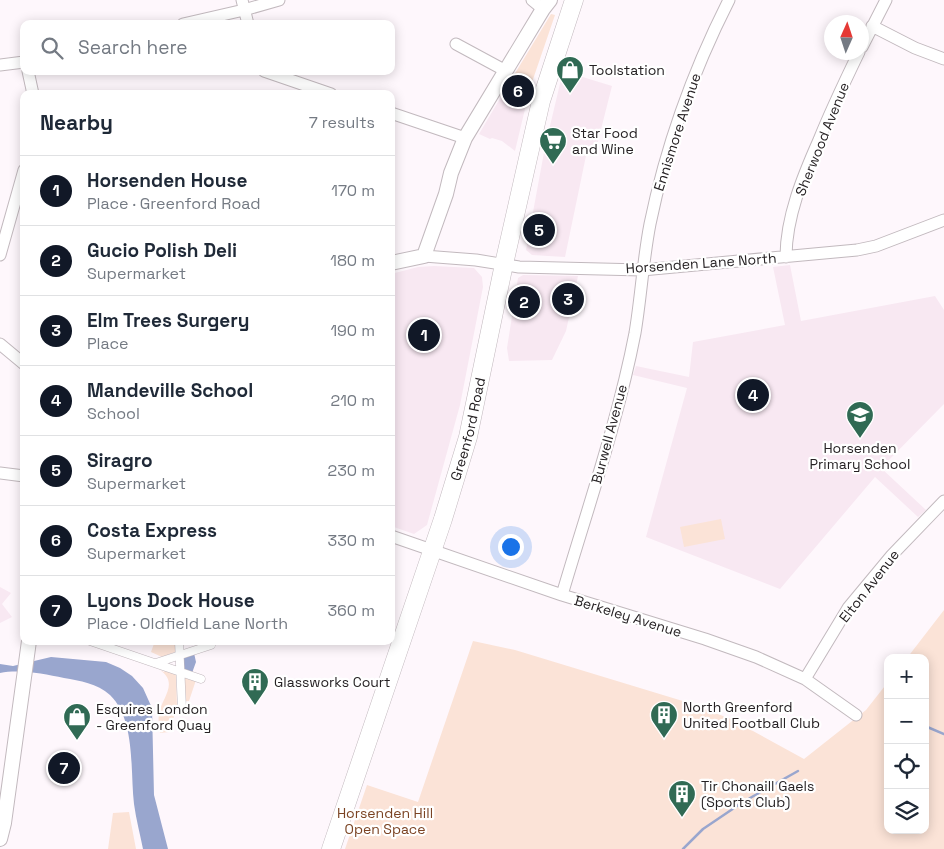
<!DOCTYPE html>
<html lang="en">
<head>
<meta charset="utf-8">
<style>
  body { margin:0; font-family:"Space Grotesk",sans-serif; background:#f6f6f7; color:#1f2937 }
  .controls { position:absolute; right:15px; bottom:15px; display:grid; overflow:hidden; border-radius:10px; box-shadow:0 2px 12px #0003 }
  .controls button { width:45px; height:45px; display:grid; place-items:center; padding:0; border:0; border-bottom:1px solid #e0e1e3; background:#fff; color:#1f2937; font:25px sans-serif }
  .compass { position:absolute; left:824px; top:15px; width:45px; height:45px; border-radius:50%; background:#fff; box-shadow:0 2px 12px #0003; rotate:3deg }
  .you { position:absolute; left:510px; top:546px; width:18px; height:18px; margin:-12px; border:4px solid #fff; border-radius:50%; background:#1a73e8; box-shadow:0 0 0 8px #1a73e833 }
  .badge { display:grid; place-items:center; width:32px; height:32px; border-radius:50%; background:#111827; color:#fff; font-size:16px; font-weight:700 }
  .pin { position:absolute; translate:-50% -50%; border:2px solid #fff; box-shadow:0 1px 5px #0006 }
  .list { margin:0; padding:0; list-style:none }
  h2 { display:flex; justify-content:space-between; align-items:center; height:65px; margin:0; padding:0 20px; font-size:21px }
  h2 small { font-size:16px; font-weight:400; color:#747a83 }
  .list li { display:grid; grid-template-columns:32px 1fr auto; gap:15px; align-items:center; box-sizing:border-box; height:70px; padding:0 20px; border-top:1px solid #e0e1e3 }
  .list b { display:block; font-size:19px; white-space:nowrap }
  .list p { margin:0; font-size:16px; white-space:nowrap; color:#747a83 }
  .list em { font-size:16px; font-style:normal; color:#747a83 }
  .icon { flex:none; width:28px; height:28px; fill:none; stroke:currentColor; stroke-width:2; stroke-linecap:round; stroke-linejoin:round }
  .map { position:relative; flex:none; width:944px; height:849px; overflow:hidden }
  .search { position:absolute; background:#fff; box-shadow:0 2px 12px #0003; left:20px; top:20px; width:375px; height:55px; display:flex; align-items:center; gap:12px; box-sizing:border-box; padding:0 18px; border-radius:10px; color:#747a83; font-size:19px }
  .panel { position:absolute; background:#fff; box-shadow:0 2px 12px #0003; left:20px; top:90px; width:375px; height:555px; border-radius:10px }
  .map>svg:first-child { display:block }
  .built { fill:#f8e8f2 }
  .green { fill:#fbe3d7 }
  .water { fill:#99a6ce }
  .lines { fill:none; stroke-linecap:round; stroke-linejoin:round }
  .stream { stroke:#99a6ce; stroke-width:2.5 }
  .pedestrian-casing { stroke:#c2b9be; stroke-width:9 }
  .minor-casing { stroke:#c2b9be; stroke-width:13 }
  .tertiary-casing { stroke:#c2b9be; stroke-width:16 }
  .primary-casing { stroke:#c2b9be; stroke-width:19 }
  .pedestrian { stroke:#fff; stroke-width:8 }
  .minor { stroke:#fff; stroke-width:11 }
  .tertiary { stroke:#fff; stroke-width:14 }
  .primary { stroke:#fff; stroke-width:18 }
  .labels { text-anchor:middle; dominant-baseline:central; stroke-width:4.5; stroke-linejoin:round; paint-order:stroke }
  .poi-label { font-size:14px; fill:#262224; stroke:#fff; text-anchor:start }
  .street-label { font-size:14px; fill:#262224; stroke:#fff }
  .park-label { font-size:14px; fill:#7b4323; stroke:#fff }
</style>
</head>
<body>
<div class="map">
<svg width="944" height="849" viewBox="0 0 944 849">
  <rect width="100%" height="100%" fill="#fef7fc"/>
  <path class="built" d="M563,71L612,86L595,153L587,151L565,257L532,255L526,250L545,147Z
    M511,80L530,88L515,151L502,141L492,138L490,139L479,134Z
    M790,265L801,321L935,296L944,310V404L881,468L926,510L918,517L875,477L780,589L646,537L687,388L633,375L636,366L689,377L693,342L785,325L773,267Z
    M434,266L474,268L482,277L483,287L460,405L427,525L414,534L391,526V274L418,267Z
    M523,275L578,276L566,331L552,360L509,361L507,348L518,278Z
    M0,587L11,593L2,604L12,617L0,623Z"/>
  <path class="green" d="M551,14L555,15L530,88L511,80Z
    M721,519L725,539L684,547L680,527Z
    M944,610V849H345L367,785L418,802L473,641L515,650L686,702L731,719L804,759L866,710L888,682V830H925V658H907Z
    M155,641H175V652L162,657L151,652Z
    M160,670L164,672L165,670L176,673L177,707L169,732L160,733C159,727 158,719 159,713C162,698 179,683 160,670Z
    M184,676L196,680L189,701H185Z
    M129,812L136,849H108L113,813Z"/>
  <path class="water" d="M194,653L196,662L192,673L184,670V656Z
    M51,657L106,662L120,668L132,676L143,688L152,708L154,795L168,849H143C140,834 136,819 134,804C130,771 136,720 110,695C97,683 80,681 64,678C44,674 20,669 0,673V664L13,666Z"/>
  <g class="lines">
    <path class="stream" d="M925,726L944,734
      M683,849L703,829L743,802L798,771"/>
    <defs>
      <path id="pedestrian" d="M90,641L201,679
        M179,641L182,709
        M156,663L211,645"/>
      <path id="minor" d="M242,0L248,24
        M532,0L543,9
        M183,24L244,10L279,0
        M872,26L915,48L944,59
        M456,44L506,71
        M862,47L886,0
        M0,65L24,62
        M28,71L33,94
        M264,71L331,94
        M391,113L465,138
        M0,255L24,170
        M424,256L476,260L519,267L642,270L857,250L876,246L944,220
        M786,257C786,217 803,176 819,140C831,110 845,81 859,52
        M0,344L24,364
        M0,473L24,476
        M391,536L562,595L705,639L756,657L805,679L856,715
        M562,595C587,510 618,421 635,333C641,297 643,260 650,224C666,146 693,71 729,0
        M805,679L848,608L892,555L944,501"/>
      <path id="tertiary" d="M391,263L424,256L446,194L451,173L465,138L543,9L550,0
        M0,839L4,823L29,641"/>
      <g id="primary">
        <path id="s1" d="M331,849L443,519L468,437L504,264L541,101L574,0"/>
      </g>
    </defs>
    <use href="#pedestrian" class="pedestrian-casing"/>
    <use href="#minor" class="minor-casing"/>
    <use href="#tertiary" class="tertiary-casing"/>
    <use href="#primary" class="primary-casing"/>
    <use href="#pedestrian" class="pedestrian"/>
    <use href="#minor" class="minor"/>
    <use href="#tertiary" class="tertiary"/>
    <use href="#primary" class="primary"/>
  </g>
  <defs>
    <symbol id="shop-pin" viewBox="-11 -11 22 30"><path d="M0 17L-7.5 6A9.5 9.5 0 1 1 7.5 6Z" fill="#306a54" stroke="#fff"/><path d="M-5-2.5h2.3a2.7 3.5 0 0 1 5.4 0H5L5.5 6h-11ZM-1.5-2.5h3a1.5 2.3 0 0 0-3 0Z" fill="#fff"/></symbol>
    <symbol id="supermarket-pin" viewBox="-11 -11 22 30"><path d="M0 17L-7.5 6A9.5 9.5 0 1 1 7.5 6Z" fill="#306a54" stroke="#fff"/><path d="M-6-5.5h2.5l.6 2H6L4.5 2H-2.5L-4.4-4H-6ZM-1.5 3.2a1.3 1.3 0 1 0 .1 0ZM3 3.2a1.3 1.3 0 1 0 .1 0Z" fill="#fff"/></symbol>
    <symbol id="school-pin" viewBox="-11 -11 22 30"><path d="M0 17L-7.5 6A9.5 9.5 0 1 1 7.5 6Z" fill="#306a54" stroke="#fff"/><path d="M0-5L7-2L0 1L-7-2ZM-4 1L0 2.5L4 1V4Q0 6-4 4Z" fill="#fff"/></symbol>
    <symbol id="building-pin" viewBox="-11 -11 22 30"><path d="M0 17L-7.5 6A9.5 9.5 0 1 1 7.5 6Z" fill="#306a54" stroke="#fff"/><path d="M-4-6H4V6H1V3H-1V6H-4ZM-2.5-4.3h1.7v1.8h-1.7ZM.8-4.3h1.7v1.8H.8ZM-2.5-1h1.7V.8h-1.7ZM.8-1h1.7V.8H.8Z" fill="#fff"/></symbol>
  </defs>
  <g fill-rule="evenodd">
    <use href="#shop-pin" x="554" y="54" width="32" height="43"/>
    <use href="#supermarket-pin" x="537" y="125" width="32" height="43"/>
    <use href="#school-pin" x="844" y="399" width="32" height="43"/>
    <use href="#building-pin" x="239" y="666" width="32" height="43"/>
    <use href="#building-pin" x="648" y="699" width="32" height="43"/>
    <use href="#shop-pin" x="61" y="701" width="32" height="43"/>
    <use href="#building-pin" x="666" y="778" width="32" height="43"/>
  </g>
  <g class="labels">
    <g class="poi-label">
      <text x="589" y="70">Toolstation</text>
      <text x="572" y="133">Star Food<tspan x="572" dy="16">and Wine</tspan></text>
      <text x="860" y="448" text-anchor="middle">Horsenden<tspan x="860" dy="16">Primary School</tspan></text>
      <text x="274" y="682">Glassworks Court</text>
      <text x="683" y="707">North Greenford<tspan x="683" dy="16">United Football Club</tspan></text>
      <text x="96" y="709">Esquires London<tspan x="96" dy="16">- Greenford Quay</tspan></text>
      <text x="701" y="786">Tir Chonaill Gaels<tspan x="701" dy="16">(Sports Club)</tspan></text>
    </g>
    <g class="street-label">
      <text transform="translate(677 132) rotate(-72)">Ennismore Avenue</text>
      <text transform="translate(822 139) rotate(-68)">Sherwood Avenue</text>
      <text transform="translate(701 263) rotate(-4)">Horsenden Lane North</text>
      <text stroke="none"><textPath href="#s1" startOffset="442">Greenford Road</textPath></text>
      <text transform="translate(609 434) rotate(-75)">Burwell Avenue</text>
      <text transform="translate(869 586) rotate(-52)">Elton Avenue</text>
      <text transform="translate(628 616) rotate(17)">Berkeley Avenue</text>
    </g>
    <g class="park-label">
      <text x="385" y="813">Horsenden Hill<tspan x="385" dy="16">Open Space</tspan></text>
    </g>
  </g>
</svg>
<div class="controls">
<button>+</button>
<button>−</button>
<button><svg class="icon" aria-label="locate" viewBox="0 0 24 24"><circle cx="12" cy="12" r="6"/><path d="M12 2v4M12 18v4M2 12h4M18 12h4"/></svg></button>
<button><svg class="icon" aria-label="layers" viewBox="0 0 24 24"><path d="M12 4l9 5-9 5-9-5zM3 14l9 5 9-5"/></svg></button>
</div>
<svg class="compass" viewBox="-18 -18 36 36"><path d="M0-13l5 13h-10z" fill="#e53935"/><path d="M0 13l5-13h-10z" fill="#747a83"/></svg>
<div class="you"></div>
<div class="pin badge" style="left:424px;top:335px">1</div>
<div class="pin badge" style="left:524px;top:302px">2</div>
<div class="pin badge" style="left:568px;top:299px">3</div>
<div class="pin badge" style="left:753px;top:395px">4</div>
<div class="pin badge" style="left:539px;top:230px">5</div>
<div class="pin badge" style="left:518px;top:91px">6</div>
<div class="pin badge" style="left:64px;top:768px">7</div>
<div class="search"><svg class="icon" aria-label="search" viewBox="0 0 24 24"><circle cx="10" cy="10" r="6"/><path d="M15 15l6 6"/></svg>Search here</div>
<section class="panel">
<h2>Nearby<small>7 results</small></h2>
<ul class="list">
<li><span class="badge">1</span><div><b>Horsenden House</b><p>Place · Greenford Road</p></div><em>170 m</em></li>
<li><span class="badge">2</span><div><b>Gucio Polish Deli</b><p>Supermarket</p></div><em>180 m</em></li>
<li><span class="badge">3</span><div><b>Elm Trees Surgery</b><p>Place</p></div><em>190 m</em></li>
<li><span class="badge">4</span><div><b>Mandeville School</b><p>School</p></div><em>210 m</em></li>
<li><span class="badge">5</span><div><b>Siragro</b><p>Supermarket</p></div><em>230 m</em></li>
<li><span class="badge">6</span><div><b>Costa Express</b><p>Supermarket</p></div><em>330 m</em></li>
<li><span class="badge">7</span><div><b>Lyons Dock House</b><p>Place · Oldfield Lane North</p></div><em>360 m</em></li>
</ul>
</section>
</div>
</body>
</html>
